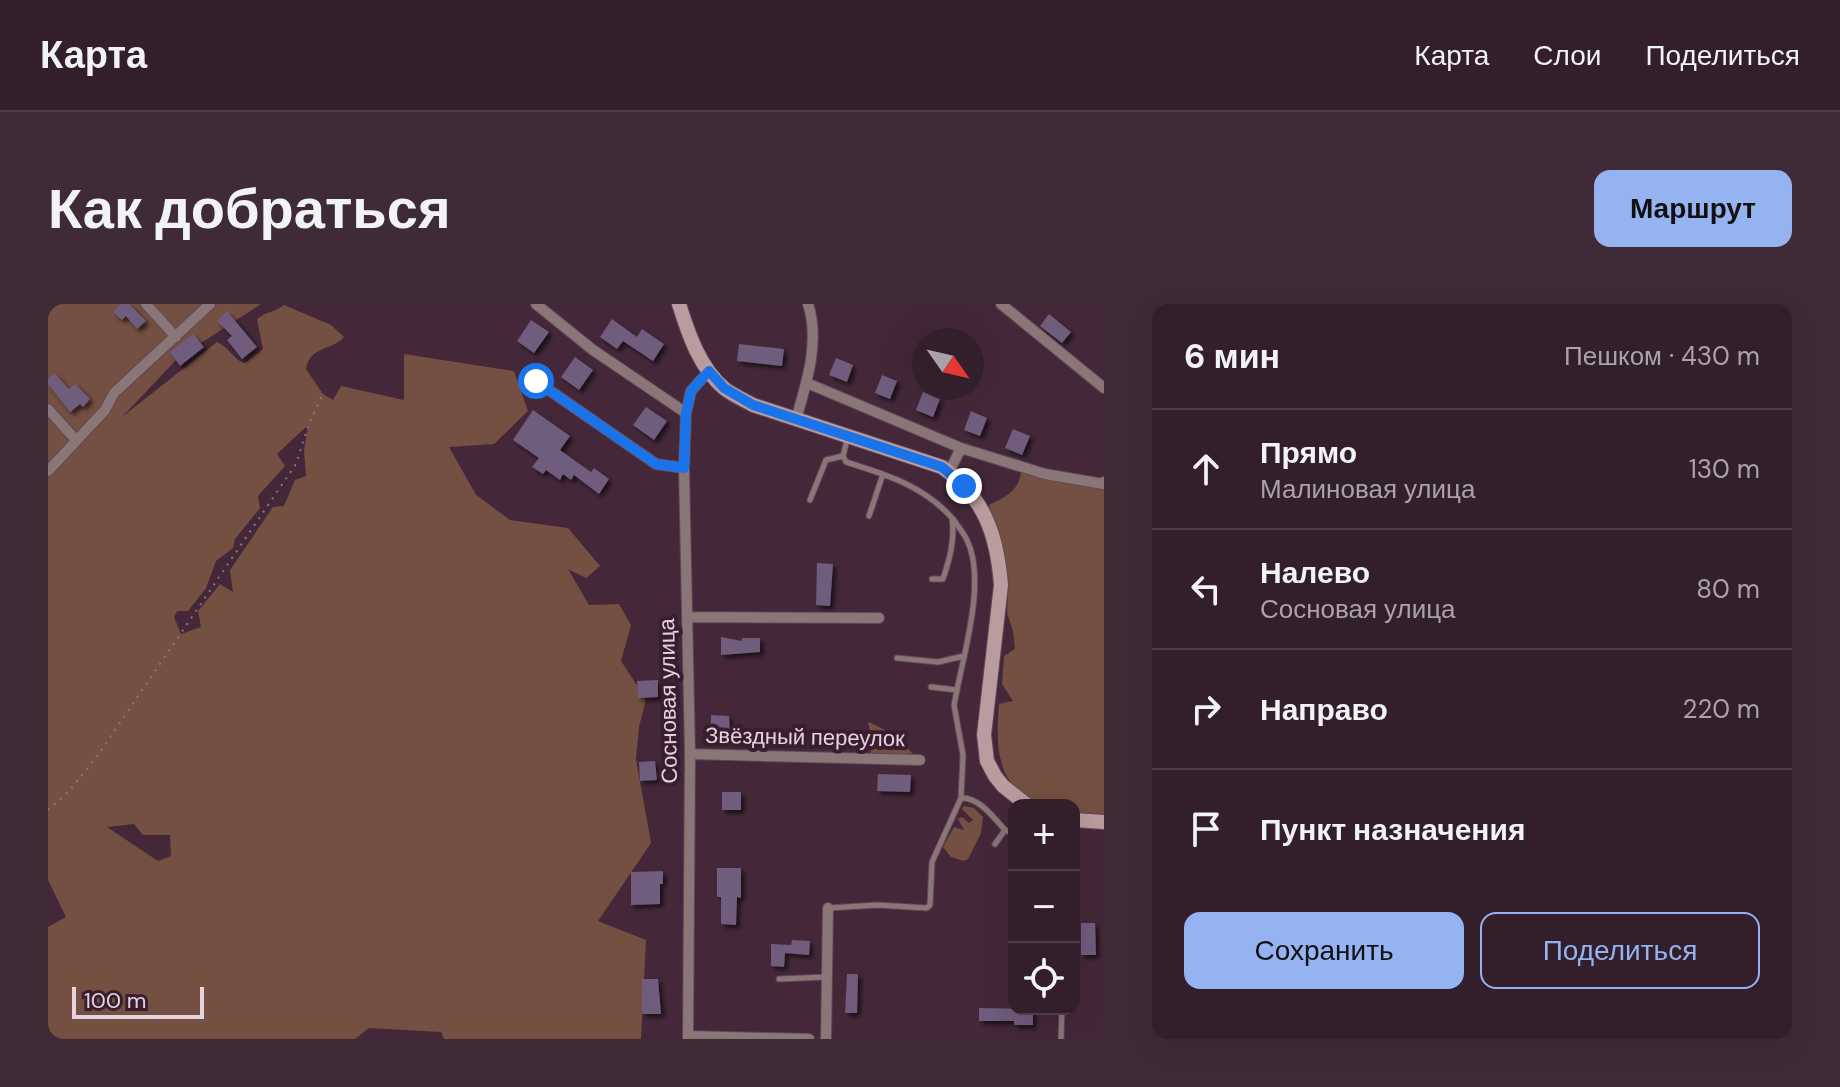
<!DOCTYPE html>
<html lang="ru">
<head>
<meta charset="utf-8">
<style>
  body { margin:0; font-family:"DM Sans",sans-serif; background:#3e2b37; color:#f1f3f6 }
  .controls { position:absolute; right:24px; bottom:24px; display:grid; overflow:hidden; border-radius:16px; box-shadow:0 8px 32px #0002 }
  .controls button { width:72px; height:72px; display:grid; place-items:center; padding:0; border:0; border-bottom:2px solid #4e3c47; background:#331e2b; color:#f1f3f6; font:40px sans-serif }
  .compass { position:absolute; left:864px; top:24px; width:72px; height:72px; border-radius:50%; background:#331e2b; box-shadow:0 8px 32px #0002; rotate:124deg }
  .scale { position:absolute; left:24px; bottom:20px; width:132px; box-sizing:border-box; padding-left:8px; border:4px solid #e5d3dd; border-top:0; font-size:22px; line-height:28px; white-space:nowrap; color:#e5d3dd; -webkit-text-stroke:6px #391e2f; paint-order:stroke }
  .stop { position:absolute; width:24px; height:24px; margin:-18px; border:6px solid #1a73e8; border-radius:50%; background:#fff }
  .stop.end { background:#1a73e8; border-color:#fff; box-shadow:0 2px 8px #0008 }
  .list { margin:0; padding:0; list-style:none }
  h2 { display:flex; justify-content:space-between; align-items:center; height:104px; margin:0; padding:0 32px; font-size:34px }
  h2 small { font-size:26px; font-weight:400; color:#a9a2a9 }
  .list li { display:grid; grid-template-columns:52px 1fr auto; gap:24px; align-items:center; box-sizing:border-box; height:120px; padding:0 32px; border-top:2px solid #4e3c47 }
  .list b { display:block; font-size:30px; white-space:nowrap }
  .list p { margin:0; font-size:26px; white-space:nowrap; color:#a9a2a9 }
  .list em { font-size:26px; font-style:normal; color:#a9a2a9 }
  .actions { display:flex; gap:16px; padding:24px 32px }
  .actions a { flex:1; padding:18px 0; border:2px solid #95b2f1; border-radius:16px; text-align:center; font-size:28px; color:#95b2f1 }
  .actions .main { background:#95b2f1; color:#111 }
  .icon { flex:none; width:44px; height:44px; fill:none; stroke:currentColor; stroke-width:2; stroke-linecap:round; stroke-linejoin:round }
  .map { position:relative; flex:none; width:1056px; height:735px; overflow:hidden; border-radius:16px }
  header { display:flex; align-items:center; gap:48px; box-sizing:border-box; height:112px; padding:0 40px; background:#331e2b; border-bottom:2px solid #4e3c47 }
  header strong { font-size:38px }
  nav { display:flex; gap:44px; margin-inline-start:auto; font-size:28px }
  .intro { display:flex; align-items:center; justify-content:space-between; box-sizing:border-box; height:192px; padding:0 48px }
  h1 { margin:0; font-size:56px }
  .button { padding:20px 36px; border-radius:16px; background:#95b2f1; color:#111; font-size:28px; font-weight:700 }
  main { display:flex; gap:48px; padding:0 48px }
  aside { flex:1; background:#331e2b; border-radius:16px; box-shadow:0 8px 32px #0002 }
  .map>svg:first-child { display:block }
  .green { fill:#745042; fill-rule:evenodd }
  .building { fill:#705b7b; filter:url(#shadow) }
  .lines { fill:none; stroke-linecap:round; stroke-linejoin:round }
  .lane-casing { stroke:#614757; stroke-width:7 }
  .street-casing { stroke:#614757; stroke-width:12 }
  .secondary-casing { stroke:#614757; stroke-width:16 }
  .path { stroke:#8c7482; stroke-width:2; stroke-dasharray:2 6; stroke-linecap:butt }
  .lane { stroke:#8a7677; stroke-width:5 }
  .street { stroke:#8a7677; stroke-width:10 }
  .secondary { stroke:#bb9c9e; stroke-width:14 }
  .route { stroke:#1a73e8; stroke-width:10 }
  .labels { text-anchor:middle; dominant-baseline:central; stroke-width:8; stroke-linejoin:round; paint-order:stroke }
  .street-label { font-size:22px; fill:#e5d3dd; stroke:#391e2f }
</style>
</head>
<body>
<header>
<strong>Карта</strong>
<nav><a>Карта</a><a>Слои</a><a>Поделиться</a></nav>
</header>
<div class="intro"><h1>Как добраться</h1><a class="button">Маршрут</a></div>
<main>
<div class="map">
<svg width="1056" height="735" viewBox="0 0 1056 735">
  <defs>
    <filter id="shadow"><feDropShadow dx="3.5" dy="3.5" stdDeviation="2" flood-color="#0009"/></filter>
  </defs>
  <rect width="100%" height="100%" fill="#442839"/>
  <path class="green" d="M0,0H213L130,54L74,113L169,38C181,43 185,56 197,59L215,45L209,15C217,8 227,8 236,1L283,21L296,33C283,47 262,42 258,65L275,90L285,96L293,82L356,96V50L466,67L480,107L446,140L401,143L428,191L462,216L520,224L552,262L538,274L520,265L541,301L571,300L583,321L573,357L598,395L591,423L588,455L603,539L550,617L598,636L593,735H396L393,728L321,724L307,735H0V623L18,613L0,576ZM260,121L256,147L258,172L247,176L236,202L225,203L182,266L185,288L172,280L150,307L153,323L133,330L126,313L129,307H140L158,284L168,257L185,244L187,235L212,204L210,192L237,162L229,150ZM86,520L95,531H122L123,552L110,557L59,523Z
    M973,168L1056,185V514L1026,513V501C1016,501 996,504 988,500C947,476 948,443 951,400L965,397L954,380L956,352L967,345L965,327L959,309L960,285L952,238L941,201C957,193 971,187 973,168Z
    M820,418C837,424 857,439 868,454H822L824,437Z
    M916,502L926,504L935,513L933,529L920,555L916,557L903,553L895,543L906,523L916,526L910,515L914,513L921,519L925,516L914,505Z"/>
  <path class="building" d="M73,0H81L98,17L89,25L78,12L74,16L65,8Z
    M179,7L209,43L194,55L179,36L184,32L169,17Z
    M1001,10L1023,28L1014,39L992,22Z
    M564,15L589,33L594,25L616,40L605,57L575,37L569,45L552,33Z
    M483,16L501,28L486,49L469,37Z
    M145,30L156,43L132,62L122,48Z
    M691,40L736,45L734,62L689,57Z
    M527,53L545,66L531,86L513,73Z
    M788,54L805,61L799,78L781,71Z
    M6,69L21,85L27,80L42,95L35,103L32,100L22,108L0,80V75Z
    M834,71L849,77L842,95L827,89Z
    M875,88L892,95L885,113L868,106Z
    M598,103L619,117L606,136L585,121Z
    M485,106L522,132L512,146L543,168L546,164L561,175L551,190L526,171L523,176L515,170L512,176L498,166L495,170L484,163L491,154L465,136Z
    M923,107L939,114L932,132L916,126Z
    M965,125L982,132L974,151L957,144Z
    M769,259L785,260L782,302L768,301Z
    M673,333L694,337V334H712V348L673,351Z
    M610,376V393L590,394L589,377Z
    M663,411L681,412L682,429H662Z
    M607,457L609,476L592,477L591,458Z
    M830,470L863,471L862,488L829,487Z
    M674,488H693V506H674Z
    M669,564H693V594L689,593L688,621L673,620V593H669Z
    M615,567V580H612V600L583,601V568Z
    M1033,619H1047L1048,651H1033Z
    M744,636L762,637L761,651L737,649L736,663L723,662V640L743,641Z
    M799,670H810L809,709H797Z
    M594,675H610L613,710H594Z
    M931,704L985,705V721H966V717H931Z"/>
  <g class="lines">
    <defs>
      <path id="lane" d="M800,132L795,152L798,158C837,170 876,182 904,214C907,235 902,254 895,275H884
        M762,196L778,156L795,152
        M821,212L835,170
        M849,354L890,358L916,352
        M883,383L909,386C917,345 938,275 919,236C915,228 909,221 905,215
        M913,494C931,493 946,514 957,526
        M947,540L957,526L966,530
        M781,604L829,601L879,604L882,601L884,558L913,494L915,451L906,401L909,386
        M731,675L778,673
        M1013,735L1014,705"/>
      <path id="street" d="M98,0L128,33
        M488,0L545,46L638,109
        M953,0L1056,84
        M488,77L608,160L636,164
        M759,79L913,144L997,170L1055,180L1056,178
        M0,105L28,136
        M748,115C759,78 772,37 760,0
        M0,167L57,106L66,89L162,0
        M901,168L913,144
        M639,313L831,314
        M642,450L872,456
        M640,732L761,735
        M640,735L642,450L636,164L638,109L643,87L661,67
        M778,735L780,604"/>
      <path id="secondary" d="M631,0C640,29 652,65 677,85C685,91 696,96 705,101L894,163C936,193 949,230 953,281L936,431L939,457L947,472L955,482L979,501
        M1026,516L1056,518"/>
    </defs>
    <use href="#lane" class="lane-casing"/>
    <use href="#street" class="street-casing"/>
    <use href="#secondary" class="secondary-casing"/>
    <path class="path" d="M0,506L21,487L50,451L248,160L261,119L275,90"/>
    <use href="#lane" class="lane"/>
    <use href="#street" class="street"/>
    <use href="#secondary" class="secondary"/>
  </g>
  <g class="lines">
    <path class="route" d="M488,77L608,160L636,164L638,109L643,87L661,67L676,84L705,101L894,163L916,182"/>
  </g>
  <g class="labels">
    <g class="street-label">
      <text transform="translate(620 397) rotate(-91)">Сосновая улица</text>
      <text transform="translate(757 433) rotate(1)">Звёздный переулок</text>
    </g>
  </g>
</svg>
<div class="controls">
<button>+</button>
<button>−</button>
<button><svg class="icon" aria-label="locate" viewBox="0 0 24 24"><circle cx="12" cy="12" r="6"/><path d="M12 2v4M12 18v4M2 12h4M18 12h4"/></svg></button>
</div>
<svg class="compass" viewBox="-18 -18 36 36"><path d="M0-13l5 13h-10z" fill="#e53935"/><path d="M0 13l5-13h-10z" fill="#a9a2a9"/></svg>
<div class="scale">100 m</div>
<div class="stop" style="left:488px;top:77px"></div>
<div class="stop end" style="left:916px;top:182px"></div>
</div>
<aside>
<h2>6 мин<small>Пешком · 430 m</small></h2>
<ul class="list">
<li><svg class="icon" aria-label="ahead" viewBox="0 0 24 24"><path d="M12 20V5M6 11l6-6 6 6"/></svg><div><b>Прямо</b><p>Малиновая улица</p></div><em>130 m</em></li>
<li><svg class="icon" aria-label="left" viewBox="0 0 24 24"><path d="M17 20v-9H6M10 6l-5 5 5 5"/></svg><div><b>Налево</b><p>Сосновая улица</p></div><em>80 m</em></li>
<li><svg class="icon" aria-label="right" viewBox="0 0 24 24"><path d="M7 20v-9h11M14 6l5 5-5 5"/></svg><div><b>Направо</b></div><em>220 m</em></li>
<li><svg class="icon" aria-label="arrive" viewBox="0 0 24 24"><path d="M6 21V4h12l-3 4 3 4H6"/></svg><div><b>Пункт назначения</b></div></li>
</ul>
<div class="actions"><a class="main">Сохранить</a><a>Поделиться</a></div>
</aside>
</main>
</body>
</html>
